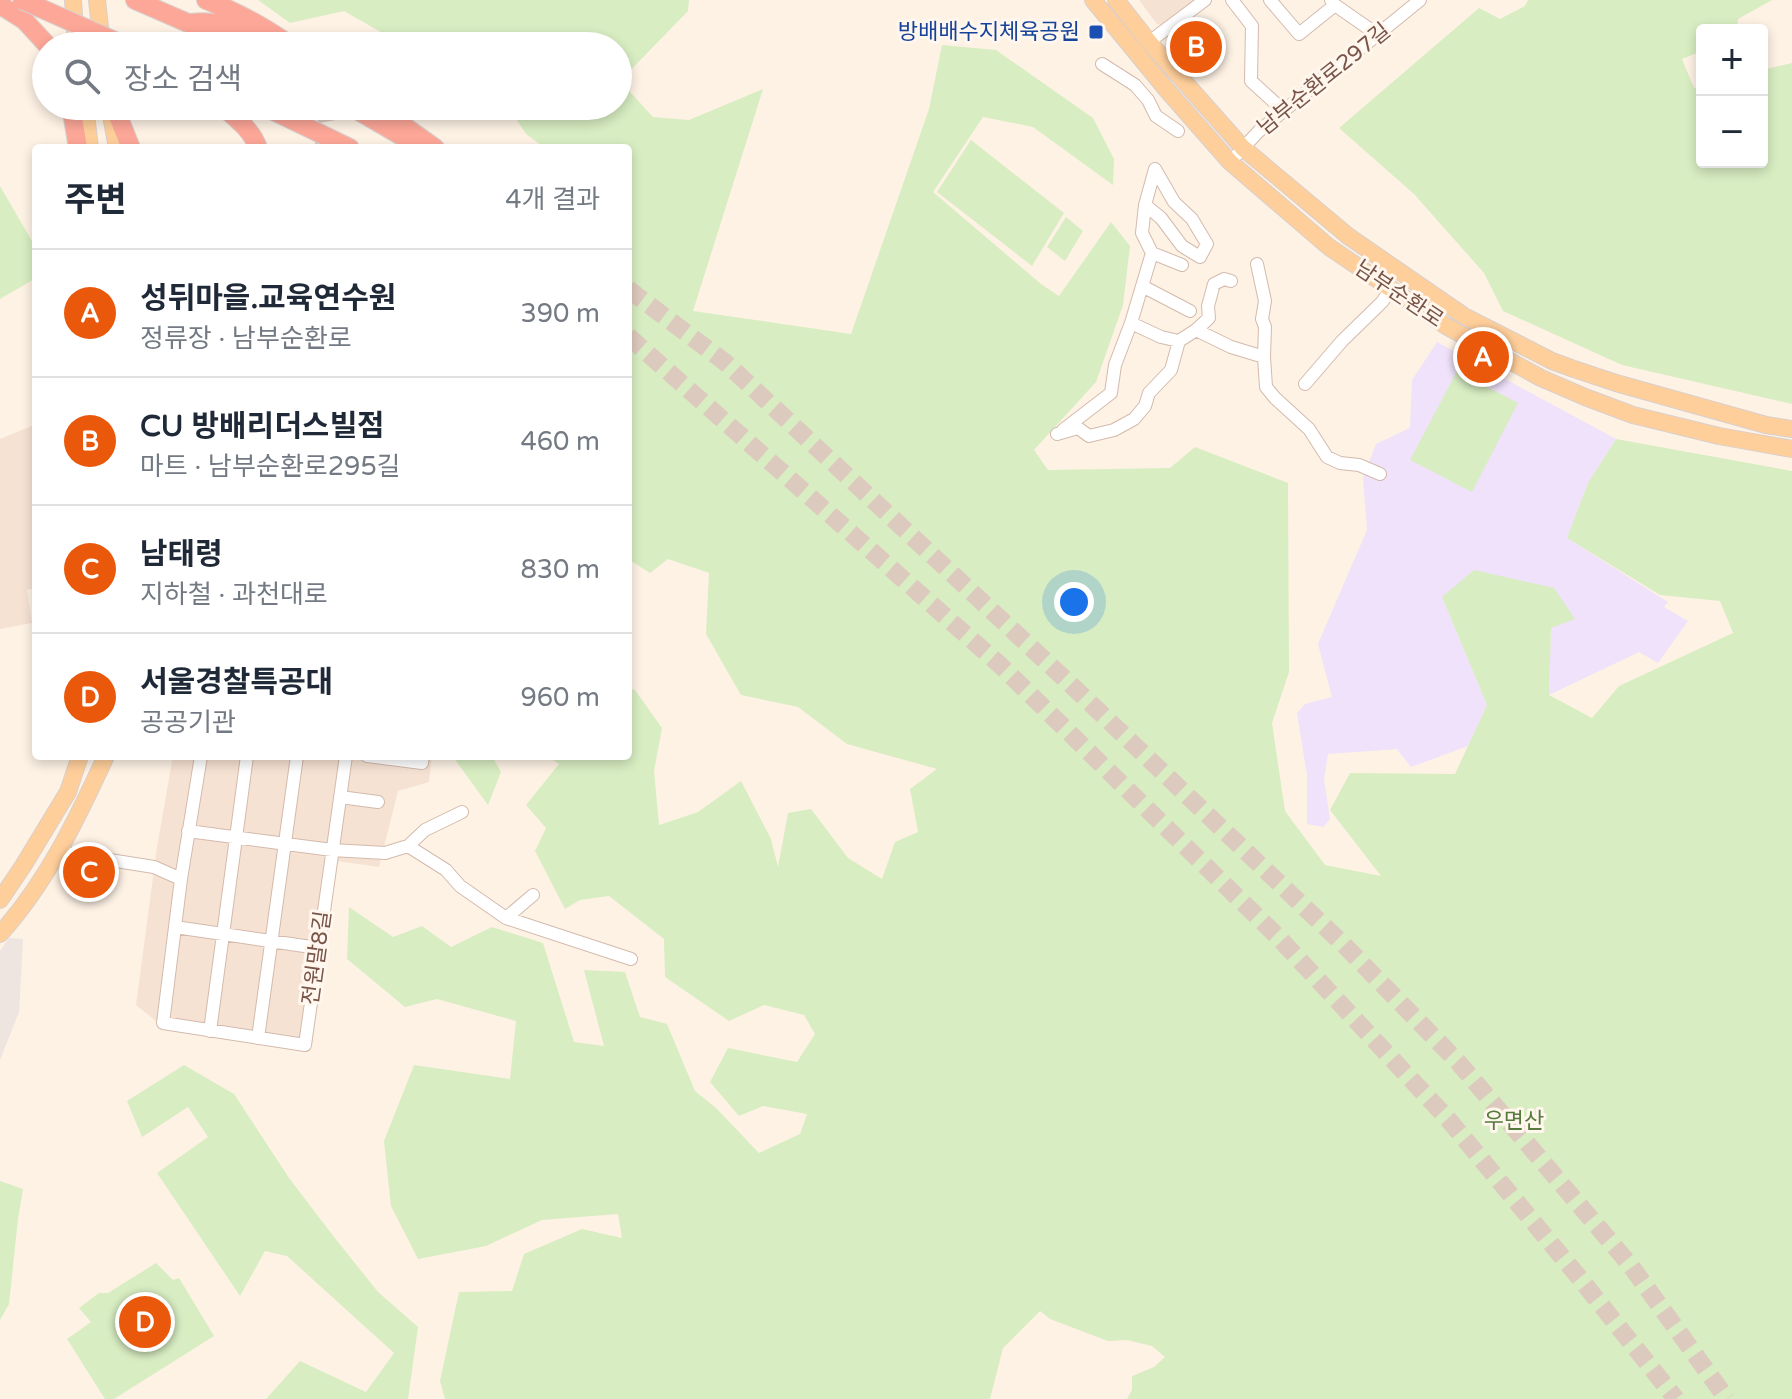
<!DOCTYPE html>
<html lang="ko">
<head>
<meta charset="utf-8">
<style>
  body { margin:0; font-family:"Varela Round","Noto Sans KR",sans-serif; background:#f6f6f7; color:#1f2937 }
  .controls { position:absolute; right:24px; top:24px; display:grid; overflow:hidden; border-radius:8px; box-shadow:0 4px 12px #0003 }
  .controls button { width:72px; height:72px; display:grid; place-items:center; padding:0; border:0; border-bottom:2px solid #e0e1e3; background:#fff; color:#1f2937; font:40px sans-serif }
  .you { position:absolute; left:1074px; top:602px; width:28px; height:28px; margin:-20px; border:6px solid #fff; border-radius:50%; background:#1a73e8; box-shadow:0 0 0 12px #1a73e833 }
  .badge { display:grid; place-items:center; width:52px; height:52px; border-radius:50%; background:#ea580c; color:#fff; font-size:26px; font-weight:700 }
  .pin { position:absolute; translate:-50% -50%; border:4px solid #fff; box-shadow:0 2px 8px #0006 }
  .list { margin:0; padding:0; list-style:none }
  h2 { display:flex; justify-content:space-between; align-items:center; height:104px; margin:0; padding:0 32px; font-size:34px }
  h2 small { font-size:26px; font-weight:400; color:#747a83 }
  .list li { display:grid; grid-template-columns:52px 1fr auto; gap:24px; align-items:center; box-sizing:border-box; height:128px; padding:0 32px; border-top:2px solid #e0e1e3 }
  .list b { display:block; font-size:30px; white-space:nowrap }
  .list p { margin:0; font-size:26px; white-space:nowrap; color:#747a83 }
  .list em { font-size:26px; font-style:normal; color:#747a83 }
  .icon { flex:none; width:44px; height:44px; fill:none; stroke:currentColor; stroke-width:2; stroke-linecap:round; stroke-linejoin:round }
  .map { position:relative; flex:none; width:1792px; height:1399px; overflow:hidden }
  .search { position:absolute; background:#fff; box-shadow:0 4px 12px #0003; left:32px; top:32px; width:600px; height:88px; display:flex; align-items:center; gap:20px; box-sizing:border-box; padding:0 28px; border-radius:44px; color:#747a83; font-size:30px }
  .panel { position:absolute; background:#fff; box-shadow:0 4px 12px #0003; left:32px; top:144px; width:600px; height:616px; border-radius:8px }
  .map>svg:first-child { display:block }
  .residential { fill:#f6e2d3 }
  .industrial { fill:#eee5e0 }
  .education { fill:#efe2fa }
  .green { fill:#d8edc2 }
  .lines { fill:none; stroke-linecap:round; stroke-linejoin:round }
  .highway-tunnel { stroke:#ddcabe; stroke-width:18; stroke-dasharray:18 9; stroke-linecap:butt }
  .minor-casing { stroke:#d3baad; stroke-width:14 }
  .major-casing { stroke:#d9cfcc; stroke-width:18 }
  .highway-casing { stroke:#d9cfcc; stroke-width:20 }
  .minor { stroke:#fff; stroke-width:12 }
  .major { stroke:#ffcf9b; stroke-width:16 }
  .highway { stroke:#fda798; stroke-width:18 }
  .highway-bridge-casing { stroke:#d9cfcc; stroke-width:20; stroke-linecap:butt }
  .highway-bridge { stroke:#fda798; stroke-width:18 }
  .transit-dot { fill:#1a4fb4; stroke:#fff6ed; stroke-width:3 }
  .labels { text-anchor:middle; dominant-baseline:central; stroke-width:6; stroke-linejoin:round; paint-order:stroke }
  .transit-label { font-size:22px; fill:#164399; stroke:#fff6ed; text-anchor:end }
  .street-label { font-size:22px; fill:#795448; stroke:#fff6ed }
  .park-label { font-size:22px; fill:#557a3c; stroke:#fff6ed }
</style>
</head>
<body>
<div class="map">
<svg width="1792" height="1399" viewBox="0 0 1792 1399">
  <rect width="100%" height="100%" fill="#fef2e5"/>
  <path class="residential" d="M1139,0H1194L1161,25L1157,24Z
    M36,424V588L27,590L32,623L0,629V439Z
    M173,756H432L429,782L398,791L379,867L337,861L310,1051L167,1030L136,1005L157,847Z"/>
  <path class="industrial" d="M9,938L23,939L19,1012L0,1060V951Z"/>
  <path class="education" d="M1437,342L1616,439L1588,483L1567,538L1668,602L1664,607L1688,621L1658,663L1639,652L1549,695L1551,628L1442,597L1487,705L1468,746L1411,767L1397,749L1328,754L1324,779L1330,819L1323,827L1307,824V775L1297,713L1305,704L1332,697L1318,644L1367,530L1363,478L1376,444L1410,428L1412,380Z"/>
  <path class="green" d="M258,0H689L688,11L620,81L653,117L689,120L763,89L693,311L851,334L929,109L942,45L996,50L1093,118L1114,159L1113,185L1033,127L983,117L933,192L1041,284L1059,296L1111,222L1130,246L1123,305L1096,382L1034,450L1048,470L1170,468L1195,447L1288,483L1289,672L1272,723L1285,811L1325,865L1381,876L1330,810L1350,773L1455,774L1487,705L1442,597L1474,570L1554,588L1575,619L1551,628L1549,695L1592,718L1619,686L1733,633L1720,601L1660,595L1567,538L1588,483L1616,439L1792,471V1399H1127L1132,1390V1376L1154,1367L1165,1357L1152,1346L1127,1340L1108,1341L1050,1319L1040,1311L1003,1348L990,1399H445L440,1381L459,1292L512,1291L524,1254L582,1229L622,1238L618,1214L542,1220L486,1246L418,1259L391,1206L384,1141L414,1065L510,1079L516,1021L437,999L405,1007L347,959L349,907L393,937L422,926L451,947L492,927L543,943L574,1042L604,1046L584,970L625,972L640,1017L667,1024L695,1091L716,1108L759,1153L800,1134L807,1114L763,1106L739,1116L710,1082L728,1048L797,1062L815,1034L804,1015L764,1005L729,1021L665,977L664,939L609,896L580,900L565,909L535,851L546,828L526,805L559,764L547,756H628V688L635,690L662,728L654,771L659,825L698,812L741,781L771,839L778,867L788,813L811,809L848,858L882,879L895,842L918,832L910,789L937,769L847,744L798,707L741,695L706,634L709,573L668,559L650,573L628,559V148H545L526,134L508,106H618V46H405L344,11L290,23Z
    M1528,0H1772L1738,19L1737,30H1702V51L1682,59L1694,88L1702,86V162H1762V70L1792,63V404L1622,365L1503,311L1484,273L1414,194L1339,128L1479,8L1500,19L1525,6Z
    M971,140L1064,213L1032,266L937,192Z
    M0,186L36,248V278L0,299Z
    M1066,217L1083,231L1065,261L1047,247Z
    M1457,371L1518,403L1472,492L1410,460Z
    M492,756L501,772L488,805L453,757Z
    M184,1065L234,1094L289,1178L334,1237L378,1292L418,1327L408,1399H266L300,1361L366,1392L394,1353L287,1256L265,1251L240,1296L157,1173L208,1137L188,1107L142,1137L127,1101Z
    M0,1181L23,1189L18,1219L9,1304L0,1320Z
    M156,1263L173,1280L179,1278L214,1336L114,1399H105L67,1339L91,1322L79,1308L99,1293H108Z"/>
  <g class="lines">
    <path class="highway-tunnel" d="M323,148L328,127L324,106
      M628,289L726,363L1068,682L1344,945L1458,1062L1631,1266L1727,1399
      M628,336L999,664L1277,936L1448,1119L1582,1281L1676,1399"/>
    <defs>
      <path id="minor" d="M1232,0L1252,26L1251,81L1284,111
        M1270,0L1299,34L1335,5
        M1331,0L1335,5L1378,35
        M1149,42L1205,0
        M1102,64L1135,85L1148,100L1156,116L1178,131
        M1230,162L1259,131L1420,0
        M1145,205L1161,218L1182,246L1200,257L1207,244L1192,219L1174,202L1155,169
        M1152,253L1142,233L1145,205L1155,169
        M1257,264L1265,301L1262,319L1265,327L1264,357L1266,387L1275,398L1309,429L1327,457L1340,463L1359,465L1380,474
        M1182,265L1152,253L1131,323L1161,337L1179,341L1196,330L1231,347L1264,357
        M1142,286L1190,311
        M1196,330L1209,318L1208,306L1214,284L1224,279L1231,281
        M1305,384L1342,341L1382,302L1391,289
        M1063,430L1111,393L1115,365L1131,323
        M1057,434L1078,428L1089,436L1114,430L1134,419L1145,406L1149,393L1171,370L1179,341
        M201,756L181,879L163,1023L305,1045L346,756
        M367,756L422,763L423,756
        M340,797L378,802
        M188,831L332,850L385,853L408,846L446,870L460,886L506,918L631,959
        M408,846L425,830L462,812
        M59,852L154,867L181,879
        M506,918L533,895
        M175,927L318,948
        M210,1031L247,756
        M258,1038L297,756"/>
      <path id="major" d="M73,0L76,46
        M97,0L102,46
        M1093,0L1166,89L1230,162L1329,247L1446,326L1541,378L1585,397L1633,415L1719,436L1792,449
        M1116,0L1149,42L1243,148L1348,236L1464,316L1552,361L1574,369L1616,383L1766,425L1792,429
        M85,106L90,148
        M110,110L117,148
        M0,900L23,866L68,792L80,756
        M0,934C47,882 77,819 106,756"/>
      <path id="highway" d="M135,0L188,23L233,46
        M206,0C237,12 264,26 291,46
        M0,5L24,20L48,46
        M191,23C216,20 239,26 262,38
        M71,106L78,148
        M114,106L131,148
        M222,106C236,118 252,130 258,148
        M263,106L350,148
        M350,106L422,148
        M376,106L435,148"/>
    </defs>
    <use href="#minor" class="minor-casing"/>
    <use href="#major" class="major-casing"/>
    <use href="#highway" class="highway-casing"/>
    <use href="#minor" class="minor"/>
    <use href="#major" class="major"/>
    <use href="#highway" class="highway"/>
    <defs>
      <path id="highway-bridge" d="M22,0L126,46"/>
    </defs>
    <use href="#highway-bridge" class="highway-bridge-casing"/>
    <use href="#highway-bridge" class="highway-bridge"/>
  </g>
  <rect class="transit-dot" x="1088" y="24" width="16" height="16" rx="4"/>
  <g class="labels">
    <g class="transit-label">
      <text x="1080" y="32">방배배수지체육공원</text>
    </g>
    <g class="street-label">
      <text transform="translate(1324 79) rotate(-39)">남부순환로297길</text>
      <text transform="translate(1399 294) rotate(34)">남부순환로</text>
      <text transform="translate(317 958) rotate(-82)">전원말8길</text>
    </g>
    <g class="park-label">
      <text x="1514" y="1121">우면산</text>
    </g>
  </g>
</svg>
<div class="controls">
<button>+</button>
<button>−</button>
</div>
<div class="you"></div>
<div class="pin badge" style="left:1483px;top:357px">A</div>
<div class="pin badge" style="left:1196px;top:47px">B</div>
<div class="pin badge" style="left:89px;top:872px">C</div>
<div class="pin badge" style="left:145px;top:1322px">D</div>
<div class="search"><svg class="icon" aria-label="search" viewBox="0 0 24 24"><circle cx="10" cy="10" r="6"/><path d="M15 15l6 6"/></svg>장소 검색</div>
<section class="panel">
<h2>주변<small>4개 결과</small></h2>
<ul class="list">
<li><span class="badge">A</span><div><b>성뒤마을.교육연수원</b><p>정류장 · 남부순환로</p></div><em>390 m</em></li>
<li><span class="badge">B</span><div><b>CU 방배리더스빌점</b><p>마트 · 남부순환로295길</p></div><em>460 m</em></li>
<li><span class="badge">C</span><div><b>남태령</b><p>지하철 · 과천대로</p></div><em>830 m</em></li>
<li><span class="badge">D</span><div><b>서울경찰특공대</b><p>공공기관</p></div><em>960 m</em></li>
</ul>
</section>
</div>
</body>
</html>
